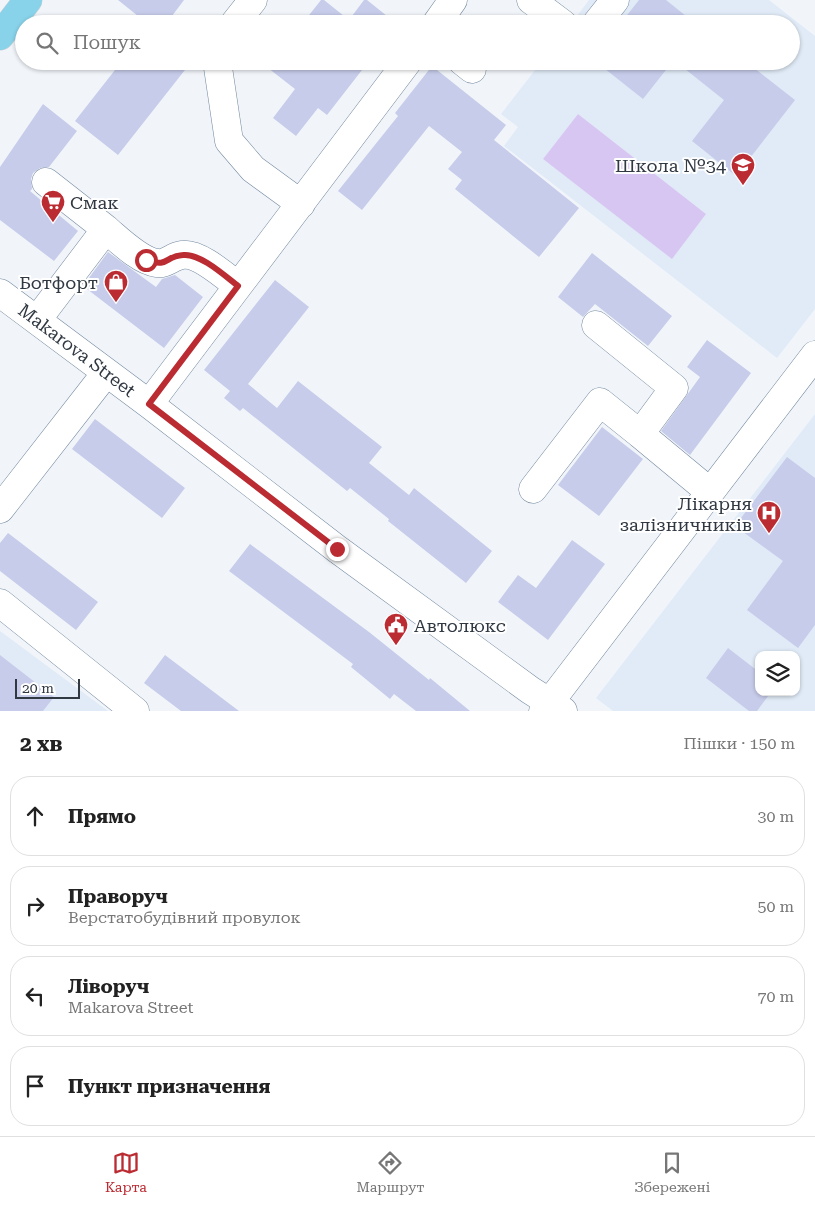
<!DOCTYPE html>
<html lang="uk">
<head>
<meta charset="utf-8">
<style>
  body { margin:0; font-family:"Roboto Serif",serif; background:#f2f2f2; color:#222 }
  .controls { position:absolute; right:15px; bottom:15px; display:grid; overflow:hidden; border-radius:10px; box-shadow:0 1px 4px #0004 }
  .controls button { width:45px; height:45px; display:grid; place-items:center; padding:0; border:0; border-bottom:1px solid #e0e0e0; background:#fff; color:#222; font:25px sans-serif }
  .scale { position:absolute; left:15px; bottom:12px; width:65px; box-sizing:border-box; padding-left:5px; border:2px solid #303842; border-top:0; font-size:14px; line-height:18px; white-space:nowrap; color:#303842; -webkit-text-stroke:4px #fff; paint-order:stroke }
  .stop { position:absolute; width:15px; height:15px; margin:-11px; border:4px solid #bb2b32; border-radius:50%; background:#fff }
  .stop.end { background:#bb2b32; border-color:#fff; box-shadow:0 1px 5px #0008 }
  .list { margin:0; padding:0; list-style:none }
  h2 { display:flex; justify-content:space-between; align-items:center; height:65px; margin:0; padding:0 20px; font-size:21px }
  h2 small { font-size:16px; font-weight:400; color:#767676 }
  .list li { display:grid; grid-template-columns:32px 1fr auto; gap:15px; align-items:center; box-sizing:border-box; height:80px; margin:0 10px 10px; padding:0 10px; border:1px solid #e0e0e0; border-radius:20px }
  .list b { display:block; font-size:19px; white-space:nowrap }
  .list p { margin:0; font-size:16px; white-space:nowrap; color:#767676 }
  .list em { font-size:16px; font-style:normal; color:#767676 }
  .icon { flex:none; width:28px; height:28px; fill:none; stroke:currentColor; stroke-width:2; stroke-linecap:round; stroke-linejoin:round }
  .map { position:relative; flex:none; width:815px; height:711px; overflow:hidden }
  .search { position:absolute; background:#fff; box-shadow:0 1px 4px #0004; left:15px; right:15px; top:15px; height:55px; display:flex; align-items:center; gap:12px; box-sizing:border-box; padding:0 18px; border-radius:28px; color:#767676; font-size:19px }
  .sheet { height:425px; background:#fff }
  nav { display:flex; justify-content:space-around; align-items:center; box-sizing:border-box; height:70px; border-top:1px solid #e0e0e0; background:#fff; font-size:14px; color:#767676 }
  nav a { display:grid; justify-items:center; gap:2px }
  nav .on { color:#bb2b32 }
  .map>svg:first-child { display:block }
  .built { fill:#e0ebf7; fill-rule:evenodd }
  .green { fill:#d8c6f2 }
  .building { fill:#c7ccea }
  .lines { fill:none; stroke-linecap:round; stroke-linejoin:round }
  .minor-casing { stroke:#74899f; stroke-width:29 }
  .major-casing { stroke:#d1d3d5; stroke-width:29 }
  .minor { stroke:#fff; stroke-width:28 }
  .major { stroke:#88d3ea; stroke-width:28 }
  .route { stroke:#bb2b32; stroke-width:6 }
  .labels { text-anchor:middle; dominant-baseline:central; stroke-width:4; stroke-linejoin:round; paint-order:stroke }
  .poi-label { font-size:18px; fill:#303842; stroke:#fff; text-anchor:end }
  .street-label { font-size:18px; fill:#303842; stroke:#fff }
</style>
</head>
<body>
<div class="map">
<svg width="815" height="711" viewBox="0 0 815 711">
  <rect width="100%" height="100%" fill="#f1f5fa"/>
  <path class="built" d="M589,0H769L815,36V309L777,358L504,146L518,127L501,114L542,61H791V24H571ZM578,114L706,214L672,258L543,159Z
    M815,414V711H613L596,698ZM759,655H796V692H759Z
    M0,631L108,711H0Z"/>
  <path class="green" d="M578,114L706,214L672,259L543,159Z"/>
  <path class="building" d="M118,0H184L166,24H148Z
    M321,0H324L349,20L364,0H367L397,24H302Z
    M639,0H666L696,24H620Z
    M122,61H192L118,155L75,121Z
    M259,61H369L327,115L318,108L296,136L273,118L295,89Z
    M595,61H673L643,99Z
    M675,61H745L795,100L736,176L692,141L724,100Z
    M432,66L506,125L494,140L579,208L539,257L455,189L462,180L448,169L462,152L429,126L362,210L338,191L398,116L395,113Z
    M43,104L77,131L49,167L40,168L33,173L31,179L32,189L30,191L78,231L54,261L0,220V167Z
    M108,252L156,287L162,279L175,275L203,297L164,348L83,286Z
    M592,253L672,316L648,346L595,304L583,317L558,297Z
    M275,280L309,307L248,384L277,408L298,381L382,447L369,463L409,495L414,488L492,551L466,583L388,521L389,519L350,488L347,491L243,408L240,411L224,398L230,391L204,370Z
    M707,340L751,373L690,455L661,431L700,377L687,367Z
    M95,419L185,488L162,518L72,449Z
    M602,427L643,459L599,516L558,485Z
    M787,457L815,478V625L798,648L747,610L783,561L735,526Z
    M8,533L98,602L76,630L0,571V543Z
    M572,540L605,564L548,640L498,602L518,575L536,588Z
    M250,544L369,632L429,680L430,678L470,711H416L394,694L390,699L351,667L353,664L229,571Z
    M728,648L759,672V692H771L757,711H749L706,678Z
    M0,655L54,697L43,711H0Z
    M165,655L239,711H181L144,683Z"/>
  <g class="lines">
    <defs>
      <path id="minor" d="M531,0L563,24
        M234,24L253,0
        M436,24L453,0
        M596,24L615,0
        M217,61L229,141L253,169L301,204
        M462,61L472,69
        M46,182L106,229
        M0,293L149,404L337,549L530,690L563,711
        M37,320L106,229C119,240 140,261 157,263C165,265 173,256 182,255C198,252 225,276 238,286
        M596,325L674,388L640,434L710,492
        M149,404L408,61
        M533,489L600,402L640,434
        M0,509L106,373
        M0,603L135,711
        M543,711L815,355"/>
      <path id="major" d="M0,36L28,0"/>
    </defs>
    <use href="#minor" class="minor-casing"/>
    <use href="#major" class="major-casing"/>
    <use href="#minor" class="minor"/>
    <use href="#major" class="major"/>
  </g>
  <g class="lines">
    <path class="route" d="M146,260C170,268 164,256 183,255C200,253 225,276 238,286L149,404L337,549"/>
  </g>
  <defs>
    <symbol id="school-pin" viewBox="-11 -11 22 30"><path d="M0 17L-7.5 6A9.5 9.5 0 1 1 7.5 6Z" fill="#bb2b32" stroke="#fff"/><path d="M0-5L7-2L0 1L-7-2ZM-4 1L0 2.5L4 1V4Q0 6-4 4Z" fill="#fff"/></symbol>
    <symbol id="supermarket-pin" viewBox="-11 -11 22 30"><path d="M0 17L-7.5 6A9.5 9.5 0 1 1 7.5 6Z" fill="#bb2b32" stroke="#fff"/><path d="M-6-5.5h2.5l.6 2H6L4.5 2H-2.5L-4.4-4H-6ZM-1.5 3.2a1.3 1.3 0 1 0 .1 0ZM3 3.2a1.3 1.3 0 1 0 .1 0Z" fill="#fff"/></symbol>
    <symbol id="shop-pin" viewBox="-11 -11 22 30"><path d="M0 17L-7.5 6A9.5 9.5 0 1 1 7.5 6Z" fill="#bb2b32" stroke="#fff"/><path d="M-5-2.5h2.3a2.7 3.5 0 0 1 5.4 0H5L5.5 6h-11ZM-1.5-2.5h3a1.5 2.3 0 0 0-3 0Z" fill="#fff"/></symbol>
    <symbol id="hospital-pin" viewBox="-11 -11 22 30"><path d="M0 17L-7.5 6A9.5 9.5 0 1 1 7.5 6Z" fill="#bb2b32" stroke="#fff"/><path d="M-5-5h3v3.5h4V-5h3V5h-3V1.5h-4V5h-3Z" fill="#fff"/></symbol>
    <symbol id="civic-pin" viewBox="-11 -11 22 30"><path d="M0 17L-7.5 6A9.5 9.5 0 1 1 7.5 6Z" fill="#bb2b32" stroke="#fff"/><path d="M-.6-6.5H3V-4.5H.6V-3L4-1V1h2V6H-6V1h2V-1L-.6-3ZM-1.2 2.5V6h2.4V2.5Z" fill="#fff"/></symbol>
  </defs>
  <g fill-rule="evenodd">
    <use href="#school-pin" x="729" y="151" width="28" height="38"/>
    <use href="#supermarket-pin" x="39" y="188" width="28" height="38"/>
    <use href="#shop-pin" x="102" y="268" width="28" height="38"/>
    <use href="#hospital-pin" x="755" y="499" width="28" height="38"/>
    <use href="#civic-pin" x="382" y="611" width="28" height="38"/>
  </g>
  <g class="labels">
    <g class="poi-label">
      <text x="726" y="165">Школа №34</text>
      <text x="70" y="202" text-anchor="start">Смак</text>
      <text x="98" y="282">Ботфорт</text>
      <text x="752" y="503">Лікарня<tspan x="752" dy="21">залізничників</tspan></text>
      <text x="414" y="625" text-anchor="start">Автолюкс</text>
    </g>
    <g class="street-label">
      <text transform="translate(77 350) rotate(37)">Makarova Street</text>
    </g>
  </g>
</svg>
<div class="controls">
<button><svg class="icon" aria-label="layers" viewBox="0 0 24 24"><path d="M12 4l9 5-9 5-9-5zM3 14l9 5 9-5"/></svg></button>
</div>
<div class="scale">20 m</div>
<div class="stop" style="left:146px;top:260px"></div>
<div class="stop end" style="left:337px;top:549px"></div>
<div class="search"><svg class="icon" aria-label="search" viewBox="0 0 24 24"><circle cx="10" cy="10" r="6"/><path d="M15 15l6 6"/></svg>Пошук</div>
</div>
<section class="sheet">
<h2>2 хв<small>Пішки · 150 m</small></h2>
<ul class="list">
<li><svg class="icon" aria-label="ahead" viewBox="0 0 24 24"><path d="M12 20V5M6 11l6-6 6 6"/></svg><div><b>Прямо</b></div><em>30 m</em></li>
<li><svg class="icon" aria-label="right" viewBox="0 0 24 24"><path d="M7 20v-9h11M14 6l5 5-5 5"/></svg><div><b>Праворуч</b><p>Верстатобудівний провулок</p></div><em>50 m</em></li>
<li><svg class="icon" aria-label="left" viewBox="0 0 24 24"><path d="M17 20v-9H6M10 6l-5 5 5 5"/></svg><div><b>Ліворуч</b><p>Makarova Street</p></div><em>70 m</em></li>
<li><svg class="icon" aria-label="arrive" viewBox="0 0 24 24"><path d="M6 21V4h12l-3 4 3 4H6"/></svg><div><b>Пункт призначення</b></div></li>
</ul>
</section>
<nav>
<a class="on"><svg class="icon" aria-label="map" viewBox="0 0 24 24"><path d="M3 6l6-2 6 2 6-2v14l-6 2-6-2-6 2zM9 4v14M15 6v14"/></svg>Карта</a>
<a><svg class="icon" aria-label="directions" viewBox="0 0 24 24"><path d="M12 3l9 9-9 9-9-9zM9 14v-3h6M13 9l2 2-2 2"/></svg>Маршрут</a>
<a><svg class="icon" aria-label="saved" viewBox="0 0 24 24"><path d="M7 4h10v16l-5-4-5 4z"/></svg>Збережені</a>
</nav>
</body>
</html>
